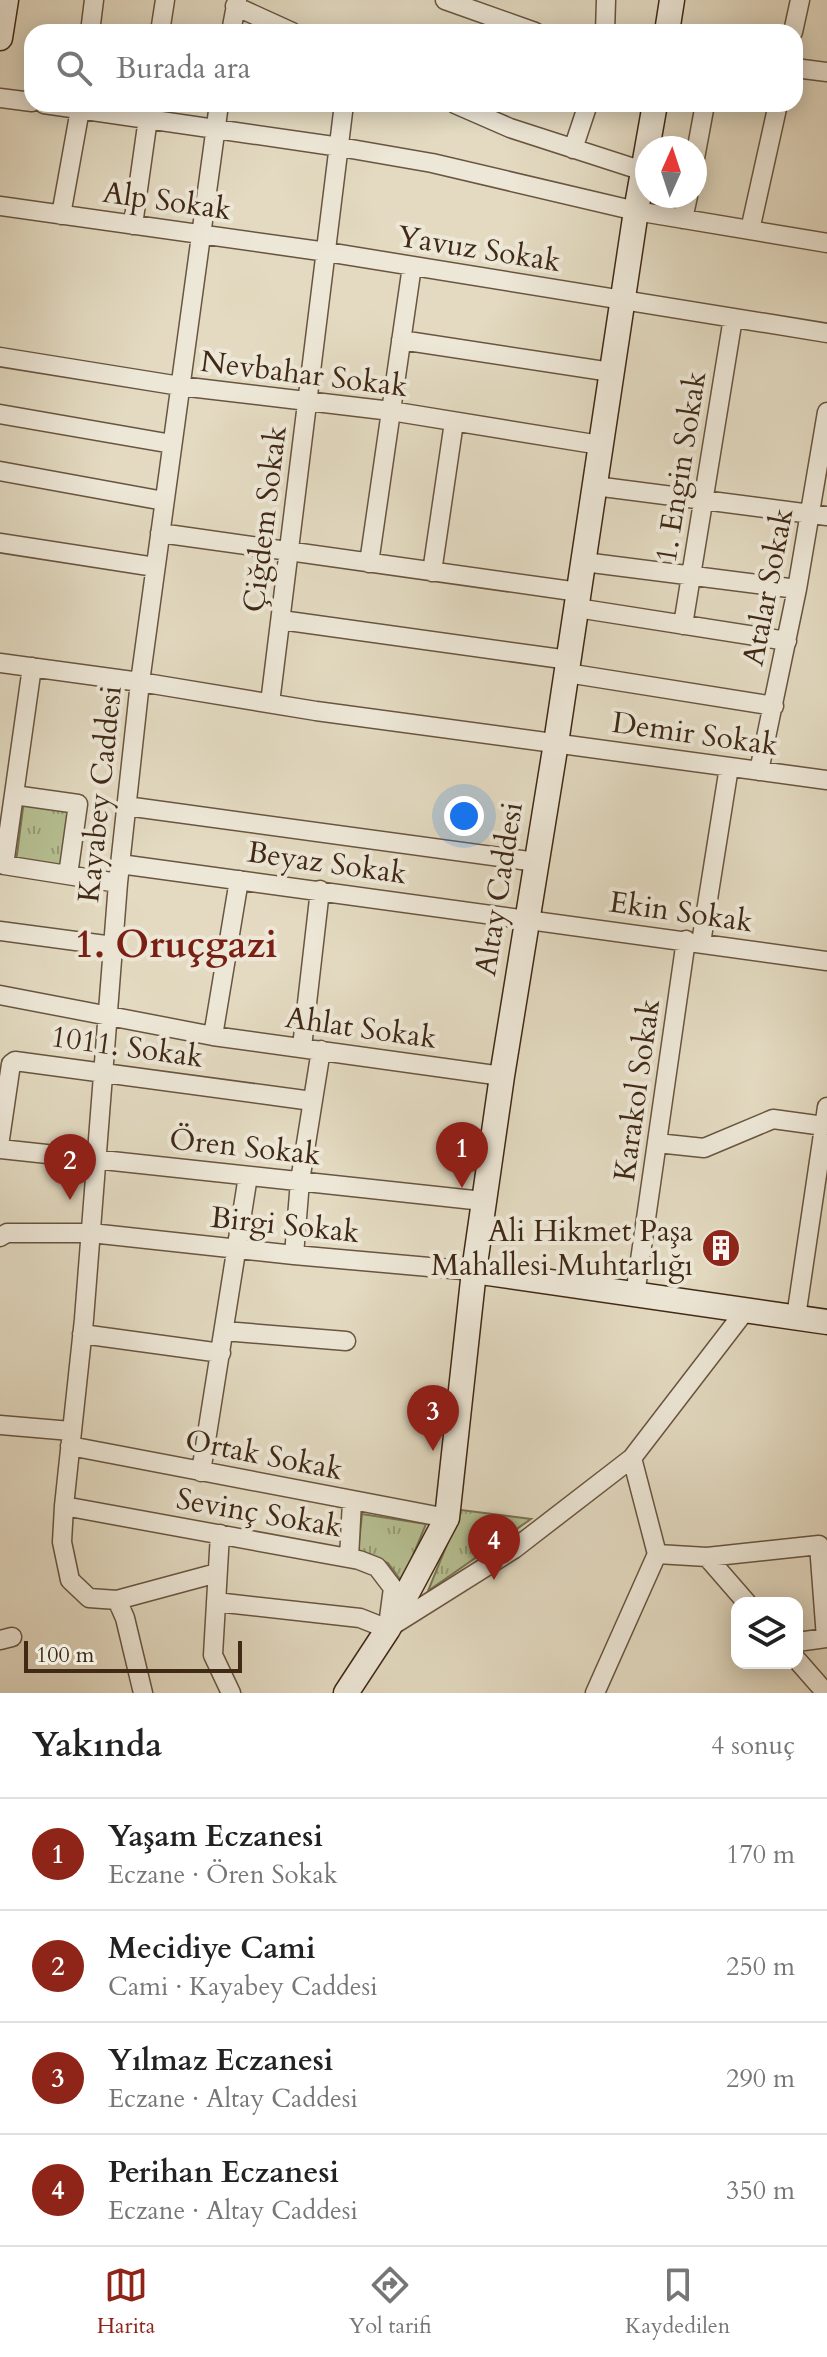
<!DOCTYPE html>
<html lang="tr">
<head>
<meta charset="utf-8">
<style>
  body { margin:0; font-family:Cardo,serif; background:#f2f2f2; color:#222 }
  .controls { position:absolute; right:24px; bottom:24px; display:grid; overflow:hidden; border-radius:16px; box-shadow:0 4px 20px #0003 }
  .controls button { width:72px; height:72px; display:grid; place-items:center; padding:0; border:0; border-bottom:2px solid #e0e0e0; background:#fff; color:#222; font:40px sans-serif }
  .compass { position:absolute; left:635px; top:136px; width:72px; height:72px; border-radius:50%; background:#fff; box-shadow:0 4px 20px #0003; rotate:3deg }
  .scale { position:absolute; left:24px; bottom:20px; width:218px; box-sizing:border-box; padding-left:8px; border:4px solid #402915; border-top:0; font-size:22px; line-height:28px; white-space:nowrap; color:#402915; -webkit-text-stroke:6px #ede7d7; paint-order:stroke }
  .you { position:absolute; left:464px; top:816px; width:28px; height:28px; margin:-20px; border:6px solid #fff; border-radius:50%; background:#1a73e8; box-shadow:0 0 0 12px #1a73e833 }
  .badge { display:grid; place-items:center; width:52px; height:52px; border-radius:50%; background:#8f2418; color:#fff; font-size:26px; font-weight:700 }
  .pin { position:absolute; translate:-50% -66px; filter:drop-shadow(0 2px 4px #0008) }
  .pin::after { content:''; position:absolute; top:42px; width:28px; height:24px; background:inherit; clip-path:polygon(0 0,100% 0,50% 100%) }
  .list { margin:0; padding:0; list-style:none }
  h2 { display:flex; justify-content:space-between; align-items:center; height:104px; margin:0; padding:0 32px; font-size:34px }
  h2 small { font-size:26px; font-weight:400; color:#767676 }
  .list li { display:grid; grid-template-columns:52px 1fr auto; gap:24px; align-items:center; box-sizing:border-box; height:112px; padding:0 32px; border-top:2px solid #e0e0e0 }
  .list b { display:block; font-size:30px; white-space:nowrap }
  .list p { margin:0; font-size:26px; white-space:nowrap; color:#767676 }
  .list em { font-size:26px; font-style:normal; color:#767676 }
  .icon { flex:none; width:44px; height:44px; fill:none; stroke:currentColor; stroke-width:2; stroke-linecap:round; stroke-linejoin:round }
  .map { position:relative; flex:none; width:827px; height:1693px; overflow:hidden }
  .search { position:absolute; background:#fff; box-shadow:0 4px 20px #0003; left:24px; right:24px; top:24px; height:88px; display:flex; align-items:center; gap:20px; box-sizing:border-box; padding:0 28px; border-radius:24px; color:#767676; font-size:30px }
  .sheet { height:552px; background:#fff }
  nav { display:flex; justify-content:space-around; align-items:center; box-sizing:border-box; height:112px; border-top:2px solid #e0e0e0; background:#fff; font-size:22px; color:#767676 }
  nav a { display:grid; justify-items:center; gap:4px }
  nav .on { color:#8f2418 }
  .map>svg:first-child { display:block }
  .park { fill:url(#park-tufts); stroke:#7b7453; stroke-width:2 }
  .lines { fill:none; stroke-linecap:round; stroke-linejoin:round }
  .minor-casing { stroke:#695540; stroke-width:21 }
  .secondary-casing { stroke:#402915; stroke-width:27 }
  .minor { stroke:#ede7d7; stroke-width:18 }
  .secondary { stroke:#ede7d7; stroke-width:24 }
  .labels { text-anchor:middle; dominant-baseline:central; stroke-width:8; stroke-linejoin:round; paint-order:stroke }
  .street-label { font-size:30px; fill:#402915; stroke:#ede7d7 }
  .poi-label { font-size:30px; fill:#402915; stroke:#ede7d7; text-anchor:end }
  .district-label { font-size:38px; font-weight:bold; fill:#7a1f14; stroke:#ede7d7 }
</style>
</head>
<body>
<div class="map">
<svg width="827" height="1693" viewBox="0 0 827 1693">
  <defs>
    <pattern id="park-tufts" width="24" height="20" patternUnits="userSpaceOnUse" patternTransform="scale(2)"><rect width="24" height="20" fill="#b6bf91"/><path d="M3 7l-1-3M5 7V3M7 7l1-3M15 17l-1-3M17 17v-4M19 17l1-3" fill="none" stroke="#959b75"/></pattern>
  </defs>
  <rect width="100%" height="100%" fill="#e3dac1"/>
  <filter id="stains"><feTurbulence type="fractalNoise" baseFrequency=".0025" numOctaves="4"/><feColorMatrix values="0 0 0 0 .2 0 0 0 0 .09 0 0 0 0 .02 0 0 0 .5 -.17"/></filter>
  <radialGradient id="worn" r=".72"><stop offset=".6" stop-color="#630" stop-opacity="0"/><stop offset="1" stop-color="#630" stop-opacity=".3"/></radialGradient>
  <path class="park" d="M24,800L73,807L65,868L16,862Z
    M461,1510L531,1519L428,1591Z
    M362,1514L426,1524L402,1582L388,1563L358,1552Z"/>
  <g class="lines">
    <defs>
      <path id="minor" d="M445,0L535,32
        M235,6L292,32
        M90,32L94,0
        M160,32L165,0
        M231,32L237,0
        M605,32L606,0
        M793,32L800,0
        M795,68L827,72
        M0,98L32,102
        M44,104L340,147L432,163L636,211L827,243
        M455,104L510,128L643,171
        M573,149L588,104
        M695,158L705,104
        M0,206L327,252L827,333
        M61,215L81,104
        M683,219L688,196
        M133,225L150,104
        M750,230L778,104
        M401,340L611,372
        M0,357L180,386L391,411L600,445
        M0,414L172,444
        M0,471L164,501
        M595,486L827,516
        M160,533L579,592
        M0,543L155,567
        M584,562L797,589
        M369,563L412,266
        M432,572L454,422
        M577,608L787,641
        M281,620L569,660
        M683,625L733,318
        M0,663L140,682L316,711L827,780
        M32,667L4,865L118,883
        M567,673L774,706
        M270,703L344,104
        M759,771L797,589L827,412
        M14,795L78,804L68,875
        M126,806L536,862
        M120,864L827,961
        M0,931L113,946
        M701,943L729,767
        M0,995L213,1036L502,1076
        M213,1036L239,880
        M302,1047L320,890
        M0,1139L11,1064L15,1061L312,1101
        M657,1143L704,1148L773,1119L824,1126
        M0,1149L483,1201
        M0,1237L7,1233H91L294,1255L474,1271
        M294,1255L300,1181L321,1050
        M635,1295L686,940
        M796,1317L827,1107
        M224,1331L346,1341
        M82,1334L221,1353
        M0,1425L71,1431
        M70,1446L447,1518
        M201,1472L248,1176
        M64,1506L359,1560L377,1567L393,1588L389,1618
        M220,1534L213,1655L231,1693
        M819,1545L826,1638
        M657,1554L707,1557L819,1545
        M707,1557L747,1603
        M349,1558L352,1501
        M117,1600L217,1573
        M216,1602L360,1618L388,1629
        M390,1627L514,1549L632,1458L745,1311
        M0,1640L12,1637
        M797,1642L827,1638
        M797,1660L826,1693
        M143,1693L125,1618L117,1600L89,1598L70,1580L62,1542L64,1506L84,1319L118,883L140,682L219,104
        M595,1693L657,1554L632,1458"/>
      <path id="secondary" d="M667,32L672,0
        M0,38L6,0
        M474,1271L827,1322
        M346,1693L388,1629L447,1518L474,1271L502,1076L556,743L636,211L655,104"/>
    </defs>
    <use href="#minor" class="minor-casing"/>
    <use href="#secondary" class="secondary-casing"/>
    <use href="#minor" class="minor"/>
    <use href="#secondary" class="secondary"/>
  </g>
  <defs>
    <symbol id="building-disc" viewBox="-11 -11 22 22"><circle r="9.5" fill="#8f2418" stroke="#ede7d7"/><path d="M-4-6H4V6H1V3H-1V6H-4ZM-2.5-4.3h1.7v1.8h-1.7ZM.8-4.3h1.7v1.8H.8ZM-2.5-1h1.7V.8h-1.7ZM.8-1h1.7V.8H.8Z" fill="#fff"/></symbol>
  </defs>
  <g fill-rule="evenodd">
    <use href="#building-disc" x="699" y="1226" width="44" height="44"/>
  </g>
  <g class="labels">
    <g class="street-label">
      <text transform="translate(167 201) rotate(8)">Alp Sokak</text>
      <text transform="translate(479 249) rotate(9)">Yavuz Sokak</text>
      <text transform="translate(304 374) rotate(7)">Nevbahar Sokak</text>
      <text transform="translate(681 467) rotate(-81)">1. Engin Sokak</text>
      <text transform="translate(265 519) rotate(-83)">Çiğdem Sokak</text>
      <text transform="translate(768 587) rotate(-79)">Atalar Sokak</text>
      <text transform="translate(695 734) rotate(8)">Demir Sokak</text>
      <text transform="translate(100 794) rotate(-84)">Kayabey Caddesi</text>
      <text transform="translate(327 863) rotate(8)">Beyaz Sokak</text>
      <text transform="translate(499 889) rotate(-81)">Altay Caddesi</text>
      <text transform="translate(681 912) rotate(8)">Ekin Sokak</text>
      <text transform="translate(361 1028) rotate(8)">Ahlat Sokak</text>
      <text transform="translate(127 1047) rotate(8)">1011. Sokak</text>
      <text transform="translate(637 1090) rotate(-82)">Karakol Sokak</text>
      <text transform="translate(245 1147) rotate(6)">Ören Sokak</text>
      <text transform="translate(285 1225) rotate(6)">Birgi Sokak</text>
      <text transform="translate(264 1455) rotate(11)">Ortak Sokak</text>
      <text transform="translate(259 1513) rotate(10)">Sevinç Sokak</text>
    </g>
    <g class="poi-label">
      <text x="693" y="1231">Ali Hikmet Paşa<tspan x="693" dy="34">Mahallesi Muhtarlığı</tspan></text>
    </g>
    <g class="district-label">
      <text x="176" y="945">1. Oruçgazi</text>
    </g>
  </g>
  <rect width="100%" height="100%" filter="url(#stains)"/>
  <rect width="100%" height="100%" fill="url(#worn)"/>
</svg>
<div class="controls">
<button><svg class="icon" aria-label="layers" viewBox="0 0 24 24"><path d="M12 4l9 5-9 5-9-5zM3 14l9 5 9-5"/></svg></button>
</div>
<svg class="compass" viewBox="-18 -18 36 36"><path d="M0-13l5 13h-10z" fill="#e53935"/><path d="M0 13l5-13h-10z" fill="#767676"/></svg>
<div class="scale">100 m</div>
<div class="you"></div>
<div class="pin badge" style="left:462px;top:1188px">1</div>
<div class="pin badge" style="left:70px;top:1200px">2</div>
<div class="pin badge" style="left:433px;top:1451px">3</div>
<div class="pin badge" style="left:494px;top:1580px">4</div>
<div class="search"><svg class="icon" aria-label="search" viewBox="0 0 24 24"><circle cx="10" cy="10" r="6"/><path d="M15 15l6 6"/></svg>Burada ara</div>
</div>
<section class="sheet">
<h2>Yakında<small>4 sonuç</small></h2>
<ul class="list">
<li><span class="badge">1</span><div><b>Yaşam Eczanesi</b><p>Eczane · Ören Sokak</p></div><em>170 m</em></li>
<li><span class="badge">2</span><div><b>Mecidiye Cami</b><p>Cami · Kayabey Caddesi</p></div><em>250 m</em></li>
<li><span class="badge">3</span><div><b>Yılmaz Eczanesi</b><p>Eczane · Altay Caddesi</p></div><em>290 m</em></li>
<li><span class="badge">4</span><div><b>Perihan Eczanesi</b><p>Eczane · Altay Caddesi</p></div><em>350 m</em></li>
</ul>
</section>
<nav>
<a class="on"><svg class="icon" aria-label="map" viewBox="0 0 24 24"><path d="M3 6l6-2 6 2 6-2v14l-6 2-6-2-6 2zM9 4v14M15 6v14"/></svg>Harita</a>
<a><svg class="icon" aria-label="directions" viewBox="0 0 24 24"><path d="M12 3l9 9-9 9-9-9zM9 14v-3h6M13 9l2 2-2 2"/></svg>Yol tarifi</a>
<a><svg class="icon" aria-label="saved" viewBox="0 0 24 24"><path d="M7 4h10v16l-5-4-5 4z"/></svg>Kaydedilen</a>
</nav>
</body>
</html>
